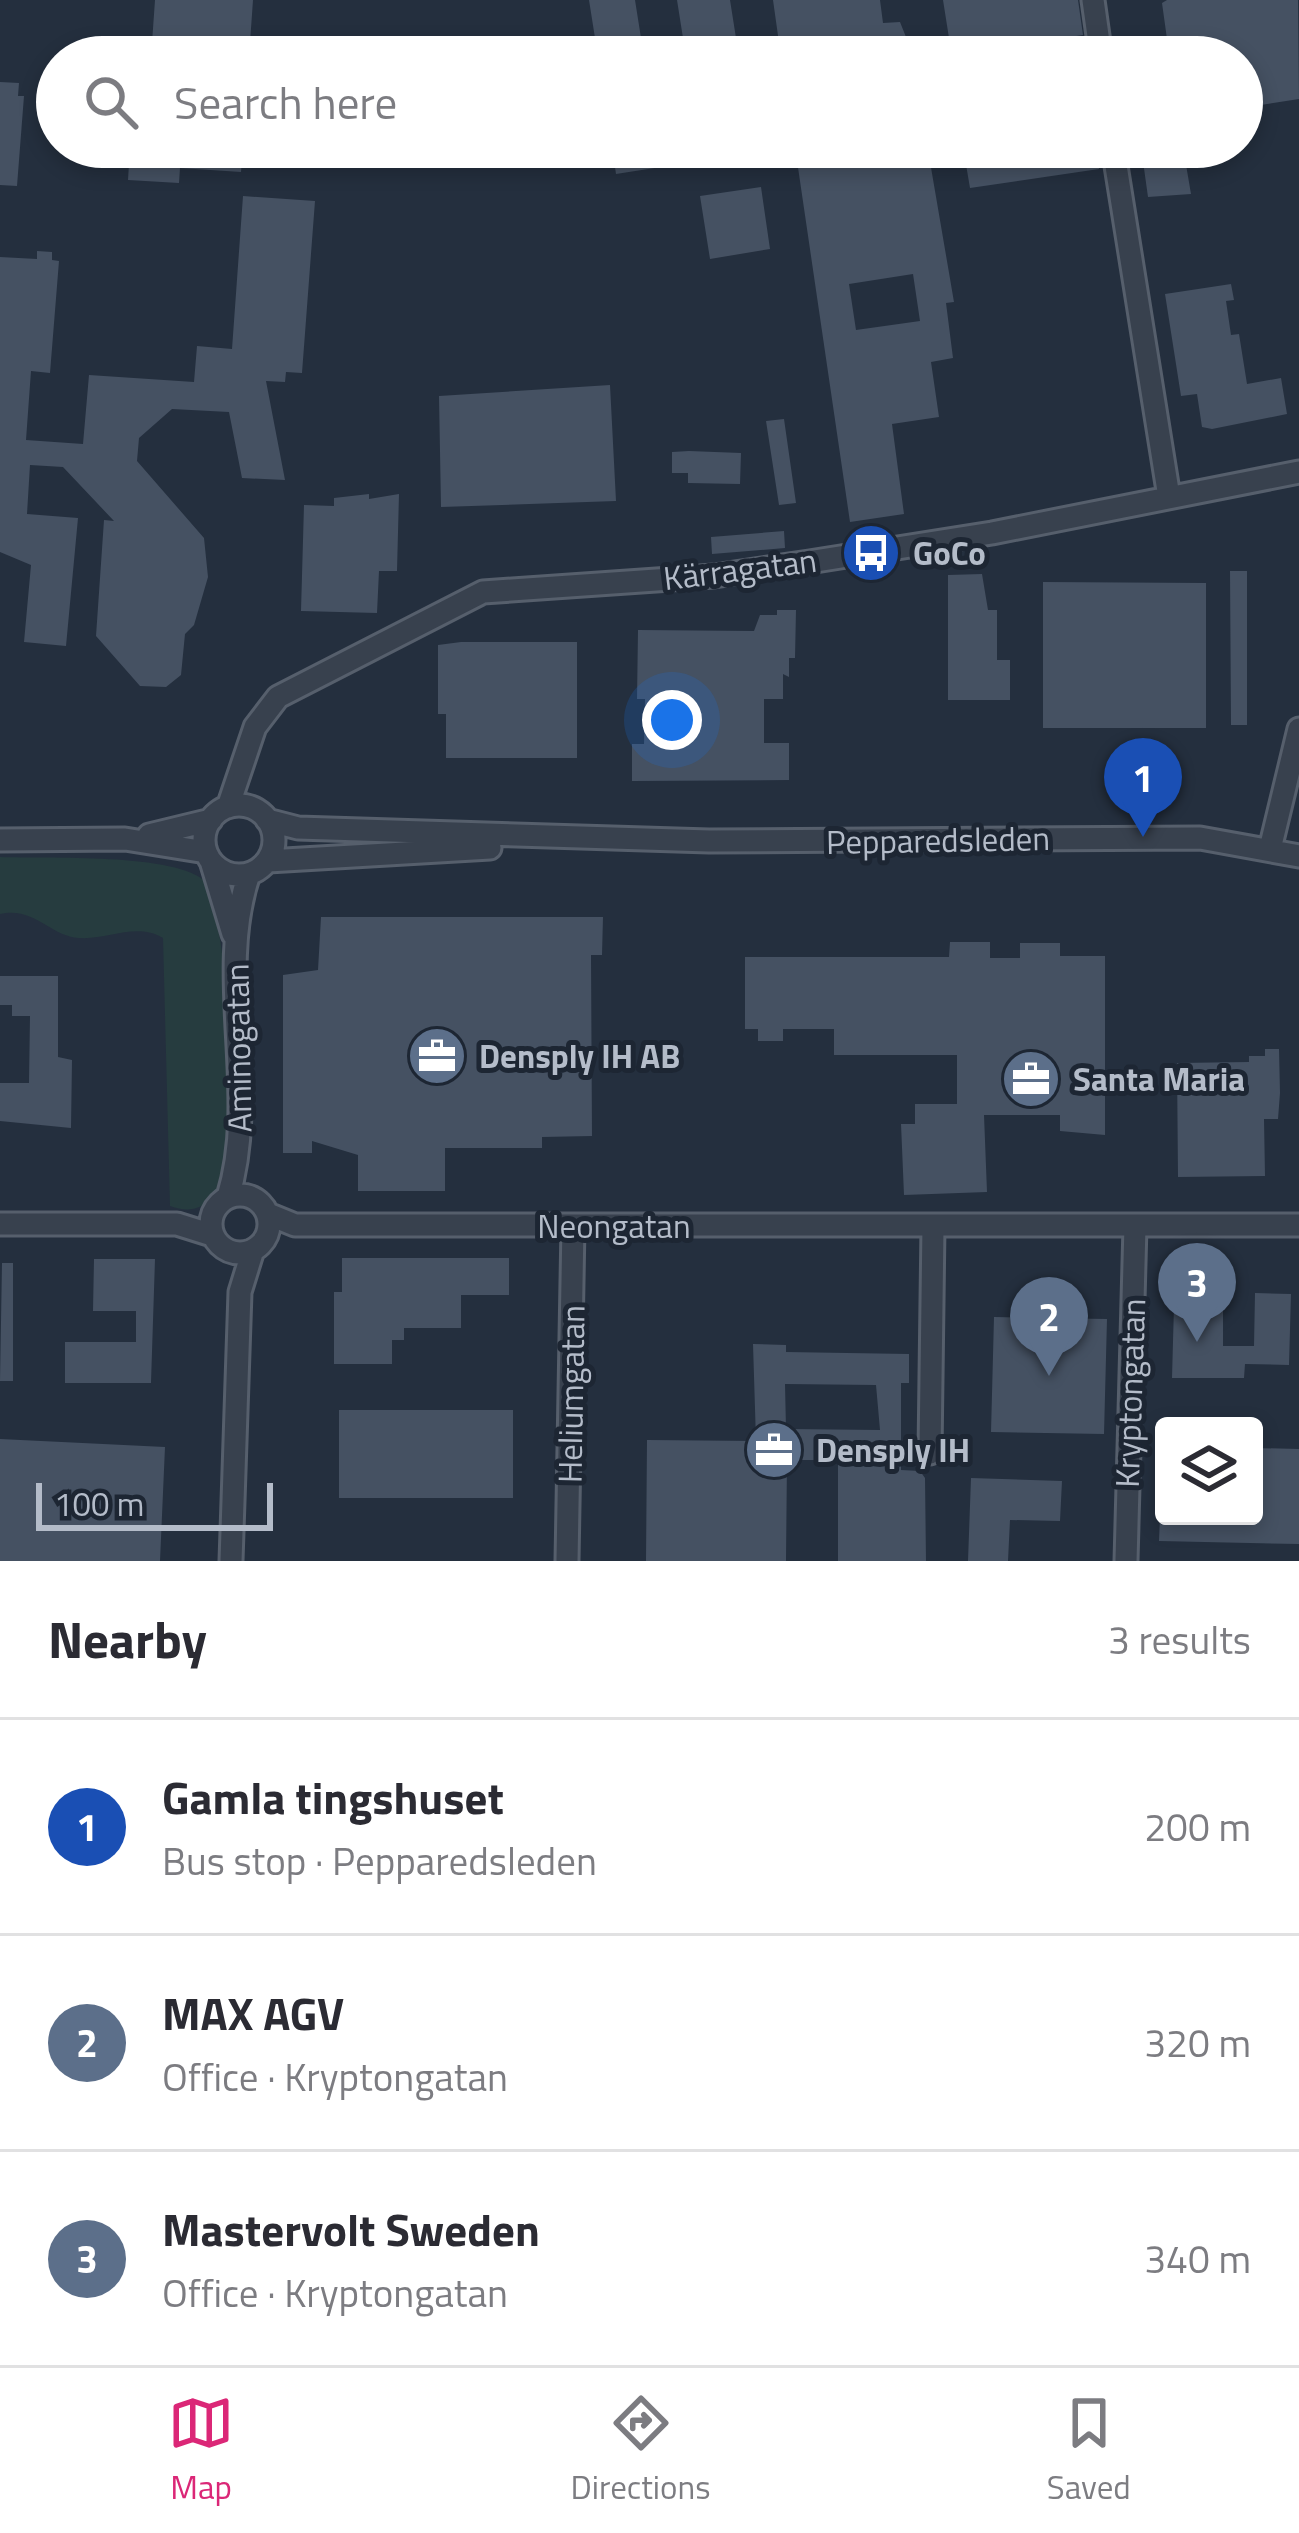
<!DOCTYPE html>
<html lang="en">
<head>
<meta charset="utf-8">
<style>
  body { margin:0; font-family:"Titillium Web",sans-serif; background:#f2f2f3; color:#2b2b33 }
  .controls { position:absolute; right:36px; bottom:36px; display:grid; overflow:hidden; border-radius:12px; box-shadow:0 6px 18px #0003 }
  .controls button { width:108px; height:108px; display:grid; place-items:center; padding:0; border:0; border-bottom:3px solid #e1e1e2; background:#fff; color:#2b2b33; font:60px sans-serif }
  .scale { position:absolute; left:36px; bottom:30px; width:237px; box-sizing:border-box; padding-left:12px; border:6px solid #b4bcc9; border-top:0; font-size:33px; line-height:42px; white-space:nowrap; color:#b4bcc9; -webkit-text-stroke:9px #1d2633; paint-order:stroke }
  .you { position:absolute; left:672px; top:720px; width:42px; height:42px; margin:-30px; border:9px solid #fff; border-radius:50%; background:#1a73e8; box-shadow:0 0 0 18px #1a73e833 }
  .badge { display:grid; place-items:center; width:78px; height:78px; border-radius:50%; background:#db2777; color:#fff; font-size:39px; font-weight:700 }
  .pin { position:absolute; translate:-50% -99px; filter:drop-shadow(0 3px 6px #0008) }
  .pin::after { content:''; position:absolute; top:63px; width:42px; height:36px; background:inherit; clip-path:polygon(0 0,100% 0,50% 100%) }
  .list { margin:0; padding:0; list-style:none }
  h2 { display:flex; justify-content:space-between; align-items:center; height:156px; margin:0; padding:0 48px; font-size:51px }
  h2 small { font-size:39px; font-weight:400; color:#7c7c81 }
  .list li { display:grid; grid-template-columns:78px 1fr auto; gap:36px; align-items:center; box-sizing:border-box; height:216px; padding:0 48px; border-top:3px solid #e1e1e2 }
  .list b { display:block; font-size:45px; white-space:nowrap }
  .list p { margin:0; font-size:39px; white-space:nowrap; color:#7c7c81 }
  .list em { font-size:39px; font-style:normal; color:#7c7c81 }
  .icon { flex:none; width:66px; height:66px; fill:none; stroke:currentColor; stroke-width:2; stroke-linecap:round; stroke-linejoin:round }
  .map { position:relative; flex:none; width:1299px; height:1561px; overflow:hidden }
  .search { position:absolute; background:#fff; box-shadow:0 6px 18px #0003; left:36px; right:36px; top:36px; height:132px; display:flex; align-items:center; gap:30px; box-sizing:border-box; padding:0 42px; border-radius:66px; color:#7c7c81; font-size:45px }
  .sheet { height:804px; background:#fff }
  nav { display:flex; justify-content:space-around; align-items:center; box-sizing:border-box; height:168px; border-top:3px solid #e1e1e2; background:#fff; font-size:33px; color:#7c7c81 }
  nav a { display:grid; justify-items:center; gap:6px }
  nav .on { color:#db2777 }
  .map>svg:first-child { display:block }
  .green { fill:#263c3f }
  .building { fill:#455162; fill-rule:evenodd }
  .lines { fill:none; stroke-linecap:round; stroke-linejoin:round }
  .minor-casing { stroke:#565f6c; stroke-width:27 }
  .minor { stroke:#38414e; stroke-width:21 }
  .labels { text-anchor:middle; dominant-baseline:central; stroke-width:10; stroke-linejoin:round; paint-order:stroke }
  .poi-label { font-size:33px; font-weight:bold; fill:#b4bcc9; stroke:#1d2633; text-anchor:start }
  .street-label { font-size:33px; fill:#b4bcc9; stroke:#1d2633 }
</style>
</head>
<body>
<div class="map">
<svg width="1299" height="1561" viewBox="0 0 1299 1561">
  <rect width="100%" height="100%" fill="#242f3e"/>
  <path class="green" d="M0,857C45,859 178,852 207,883C235,973 227,1070 228,1164C221,1193 204,1219 170,1206L163,938C136,922 108,940 79,938C50,936 34,906 0,914Z"/>
  <path class="building" d="M155,0H253L249,57H151Z
    M589,0H635L644,57H598Z
    M677,0H730L739,57H686Z
    M773,0H880L883,23L900,22L914,57H781Z
    M943,0H1078L1083,35L1043,41L1045,57H952Z
    M1167,0H1298L1299,99L1242,108V57H1129L1127,45L1167,39L1162,3Z
    M0,82L19,83L18,96H24L17,186L0,185Z
    M130,147H243L241,172L180,168L179,183L128,180Z
    M612,147H658L661,167L616,174Z
    M795,147H899L900,155L928,150L954,302L946,303L953,358L931,362L939,417L892,424L904,514L850,522ZM913,274L920,321L856,330L849,284Z
    M963,147H1096L1099,169L970,188Z
    M1141,147H1183L1191,194L1148,197Z
    M761,187L770,249L710,259L700,196Z
    M243,196L315,201L302,373L286,372L285,382L266,381L285,480L242,478L229,412L172,409L139,438L137,461L204,538L208,577L194,625L185,634L181,675L166,687L140,686L96,636L104,520L114,521L63,467L30,465L27,514L78,518L66,646L24,642L31,565L0,552V257L37,259V251L52,252V260L59,261L50,373L31,371L26,440L83,444L89,375L194,382L197,346L232,349Z
    M1231,284L1234,300L1226,301L1231,335L1239,334L1247,384L1281,378L1287,414L1212,429L1202,427L1197,394L1181,396L1165,294Z
    M610,385L616,501L441,507L439,396Z
    M784,419L796,503L779,505L766,421Z
    M689,451L741,453L740,484L688,483V473H672V452Z
    M369,494V499L399,494L397,571H379L377,613L301,611L304,505L334,506V498Z
    M784,531L785,548L712,554L711,537Z
    M1230,571H1247V725H1231Z
    M982,574L988,610H997V660H1010V700H948V575Z
    M1043,582L1206,583V728H1043Z
    M777,610H796L795,658H789V677L783,674V699H764V743H789V780L632,781V744H644L645,699H637L638,630L754,631L760,615H777Z
    M461,642H577V758H446V714H438V645Z
    M321,917H603L602,955H591L592,1136L542,1137V1148H445V1191H358V1155L312,1141V1153H283V975L318,970Z
    M950,942H990V958H1020V943H1060V956H1105V1135L1060,1131V1115H984L987,1192L904,1195L901,1124H915V1104H957V1055H834V1029H783V1041H758V1029H745V957H949Z
    M0,976H58V1057L72,1060L71,1128L0,1121V1083H29L30,1016H12V1005H0Z
    M1265,1049H1279L1280,1093L1278,1119H1264L1265,1176L1178,1177L1177,1063L1249,1062V1056H1265Z
    M342,1258H509V1295H461V1328H404V1340H392V1364H334V1292H342Z
    M94,1259H155L151,1383H65V1342H136V1311H93Z
    M2,1263H13V1381H0Z
    M1255,1293L1291,1294L1289,1365L1245,1364L1244,1378H1172L1174,1305L1223,1306V1346H1254Z
    M994,1317L1107,1319L1104,1434L991,1432Z
    M753,1344L786,1345V1352L909,1354V1383H901V1470L920,1471L925,1478L926,1561H838V1460H787L786,1561H646L647,1440L756,1441ZM785,1384L876,1385L880,1430L786,1429Z
    M339,1410H513V1498H339Z
    M0,1439L165,1447L160,1561H0Z
    M1254,1448L1299,1449V1544L1159,1541L1160,1516H1254Z
    M971,1478L1062,1481L1060,1521L1010,1520L1008,1561H968Z"/>
  <g class="lines">
    <defs>
      <path id="minor" d="M1093,0L1101,57
        M1113,147L1169,497
        M204 840a35 35 0 1 1 70 0a35 35 0 1 1-70 0Z
        M228,807L255,727L278,697L483,592L714,576L809,562L992,533L1299,472
        M267,820L298,828L709,841L1200,838L1299,856
        M149,835L211,820
        M0,840L125,839L206,852
        M1270,849L1299,729
        M211,861L233,934
        M268,861L490,848
        M211 1224a29 29 0 1 1 58 0a29 29 0 1 1-58 0Z
        M228,1197C260,1092 214,977 249,874
        M268,1214L295,1225H1299
        M0,1224H177L212,1235
        M930,1453L933,1226
        M231,1561L240,1292L253,1250
        M567,1561L573,1226
        M1126,1561L1135,1226"/>
    </defs>
    <use href="#minor" class="minor-casing"/>
    <use href="#minor" class="minor"/>
  </g>
  <defs>
    <symbol id="bus-disc" viewBox="-11 -11 22 22"><circle r="9.5" fill="#1a4fb4" stroke="#1d2633"/><path d="M-5-6H5V4H4V6H2V4H-2V6H-4V4H-5ZM-3.5-4V0h7V-4ZM-3.5 1.2v1.5H-2V1.2ZM2 1.2v1.5H3.5V1.2Z" fill="#fff"/></symbol>
    <symbol id="office-disc" viewBox="-11 -11 22 22"><circle r="9.5" fill="#5c6f8a" stroke="#1d2633"/><path d="M-6-3h4V-5.5h4V-3h4V5H-6ZM-1-4.5V-3h2v-1.5ZM-6 0V1H6V0Z" fill="#fff"/></symbol>
  </defs>
  <g fill-rule="evenodd">
    <use href="#bus-disc" x="838" y="520" width="66" height="66"/>
    <use href="#office-disc" x="404" y="1023" width="66" height="66"/>
    <use href="#office-disc" x="998" y="1046" width="66" height="66"/>
    <use href="#office-disc" x="741" y="1417" width="66" height="66"/>
  </g>
  <g class="labels">
    <g class="poi-label">
      <text x="913" y="553">GoCo</text>
      <text x="479" y="1056">Densply IH AB</text>
      <text x="1073" y="1079">Santa Maria</text>
      <text x="816" y="1450">Densply IH</text>
    </g>
    <g class="street-label">
      <text transform="translate(740 569) rotate(-7)">Kärragatan</text>
      <text transform="translate(938 840) rotate(-1)">Pepparedsleden</text>
      <text transform="translate(238 1048) rotate(-91)">Aminogatan</text>
      <text x="614" y="1226">Neongatan</text>
      <text transform="translate(1130 1393) rotate(-88)">Kryptongatan</text>
      <text transform="translate(571 1394) rotate(-89)">Heliumgatan</text>
    </g>
  </g>
</svg>
<div class="controls">
<button><svg class="icon" aria-label="layers" viewBox="0 0 24 24"><path d="M12 4l9 5-9 5-9-5zM3 14l9 5 9-5"/></svg></button>
</div>
<div class="scale">100 m</div>
<div class="you"></div>
<div class="pin badge" style="left:1143px;top:837px;background:#1a4fb4">1</div>
<div class="pin badge" style="left:1049px;top:1376px;background:#5c6f8a">2</div>
<div class="pin badge" style="left:1197px;top:1342px;background:#5c6f8a">3</div>
<div class="search"><svg class="icon" aria-label="search" viewBox="0 0 24 24"><circle cx="10" cy="10" r="6"/><path d="M15 15l6 6"/></svg>Search here</div>
</div>
<section class="sheet">
<h2>Nearby<small>3 results</small></h2>
<ul class="list">
<li><span class="badge" style="background:#1a4fb4">1</span><div><b>Gamla tingshuset</b><p>Bus stop · Pepparedsleden</p></div><em>200 m</em></li>
<li><span class="badge" style="background:#5c6f8a">2</span><div><b>MAX AGV</b><p>Office · Kryptongatan</p></div><em>320 m</em></li>
<li><span class="badge" style="background:#5c6f8a">3</span><div><b>Mastervolt Sweden</b><p>Office · Kryptongatan</p></div><em>340 m</em></li>
</ul>
</section>
<nav>
<a class="on"><svg class="icon" aria-label="map" viewBox="0 0 24 24"><path d="M3 6l6-2 6 2 6-2v14l-6 2-6-2-6 2zM9 4v14M15 6v14"/></svg>Map</a>
<a><svg class="icon" aria-label="directions" viewBox="0 0 24 24"><path d="M12 3l9 9-9 9-9-9zM9 14v-3h6M13 9l2 2-2 2"/></svg>Directions</a>
<a><svg class="icon" aria-label="saved" viewBox="0 0 24 24"><path d="M7 4h10v16l-5-4-5 4z"/></svg>Saved</a>
</nav>
</body>
</html>
